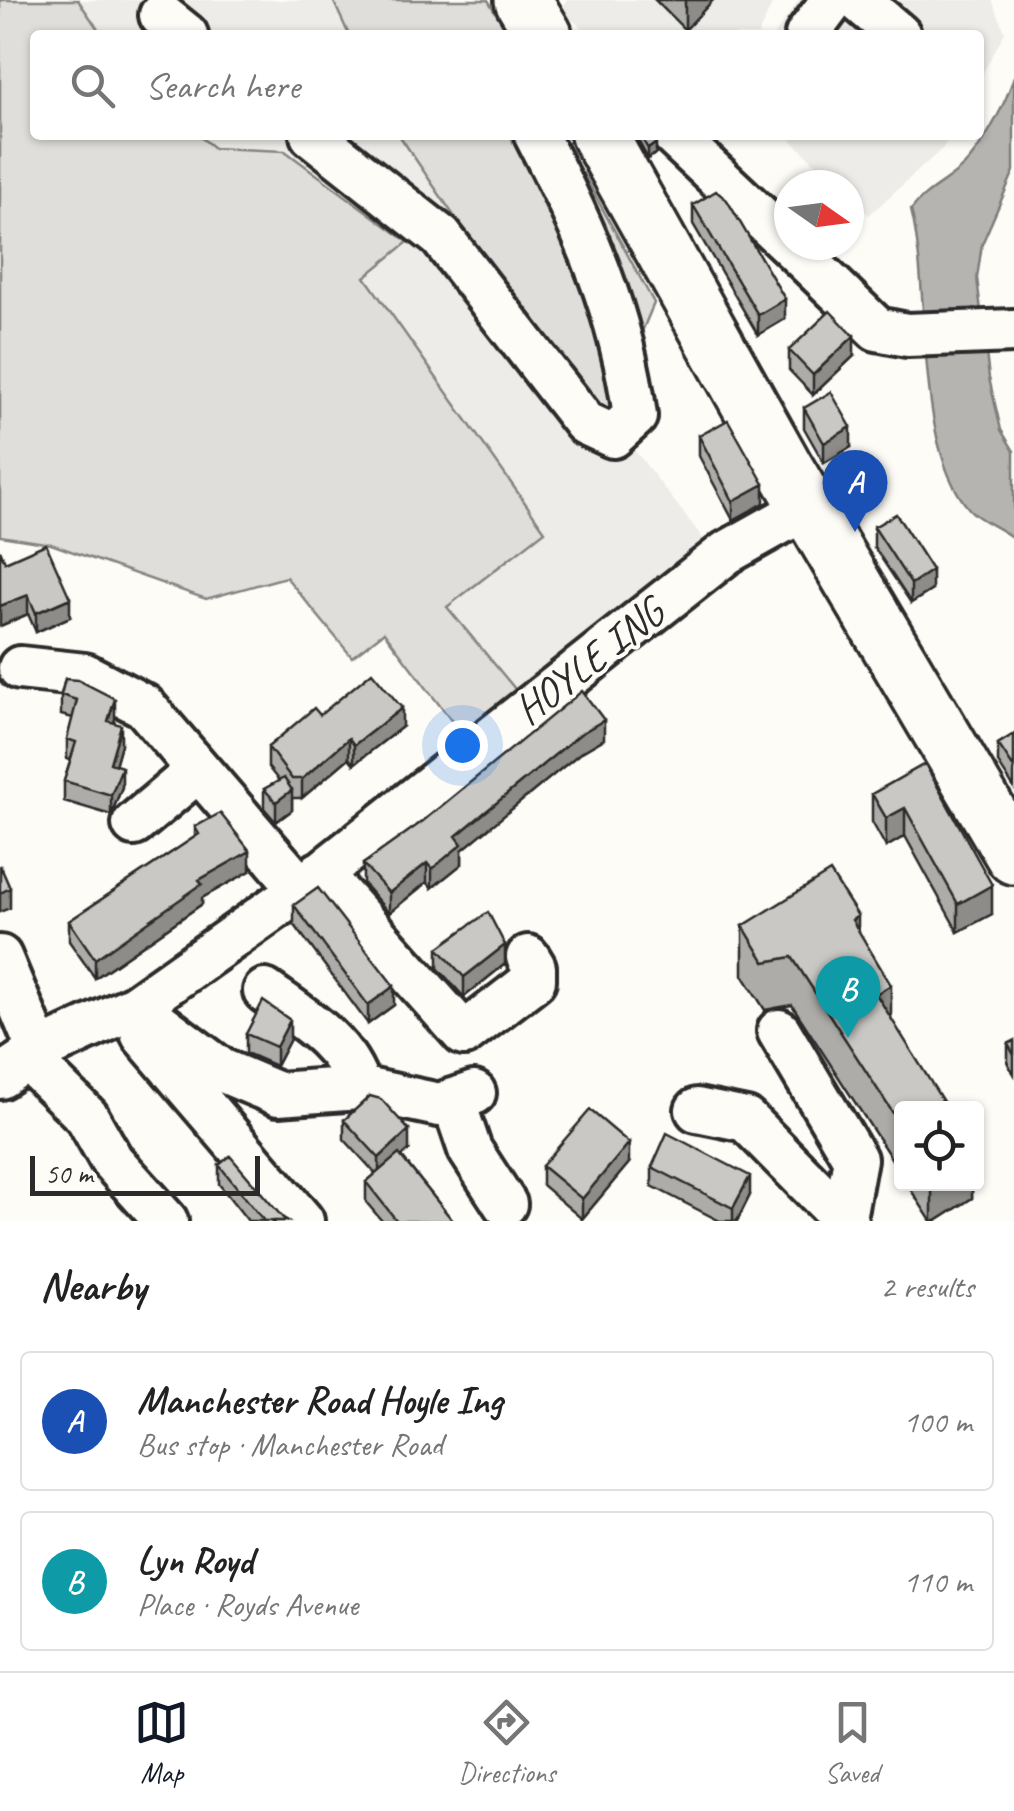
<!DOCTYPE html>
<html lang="en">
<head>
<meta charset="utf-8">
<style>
  body { margin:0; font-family:Caveat,sans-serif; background:#f2f2f2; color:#222 }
  .controls { position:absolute; right:30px; bottom:30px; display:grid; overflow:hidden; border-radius:10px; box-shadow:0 2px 8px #0004 }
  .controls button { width:90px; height:90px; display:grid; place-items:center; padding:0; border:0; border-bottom:2px solid #e0e0e0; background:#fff; color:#222; font:50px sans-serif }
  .compass { position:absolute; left:774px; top:170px; width:90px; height:90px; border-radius:50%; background:#fff; box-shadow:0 2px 8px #0004; rotate:104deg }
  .scale { position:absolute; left:30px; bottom:25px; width:230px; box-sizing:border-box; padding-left:10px; border:5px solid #2b2b2b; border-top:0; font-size:28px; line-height:35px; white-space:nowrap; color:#2b2b2b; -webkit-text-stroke:8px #fdfcf7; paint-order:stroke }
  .you { position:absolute; left:462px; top:745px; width:35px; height:35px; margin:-25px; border:8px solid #fff; border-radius:50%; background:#1a73e8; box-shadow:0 0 0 15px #1a73e833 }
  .badge { display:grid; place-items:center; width:65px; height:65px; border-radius:50%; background:#111827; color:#fff; font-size:32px; font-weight:700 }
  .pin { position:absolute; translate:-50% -82px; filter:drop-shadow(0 2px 5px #0008) }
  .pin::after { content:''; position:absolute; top:52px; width:35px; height:30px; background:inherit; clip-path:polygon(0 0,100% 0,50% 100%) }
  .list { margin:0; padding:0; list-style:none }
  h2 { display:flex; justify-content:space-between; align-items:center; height:130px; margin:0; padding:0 40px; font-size:42px }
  h2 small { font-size:32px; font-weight:400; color:#767676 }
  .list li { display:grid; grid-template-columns:65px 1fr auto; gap:30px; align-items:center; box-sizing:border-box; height:140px; margin:0 20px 20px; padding:0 20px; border:2px solid #e0e0e0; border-radius:10px }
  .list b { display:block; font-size:38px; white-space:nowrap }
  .list p { margin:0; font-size:32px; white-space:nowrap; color:#767676 }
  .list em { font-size:32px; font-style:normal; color:#767676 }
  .icon { flex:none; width:55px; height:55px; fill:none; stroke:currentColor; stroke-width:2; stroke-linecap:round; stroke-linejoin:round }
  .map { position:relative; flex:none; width:1014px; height:1221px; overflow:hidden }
  .search { position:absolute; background:#fff; box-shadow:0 2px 8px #0004; left:30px; right:30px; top:30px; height:110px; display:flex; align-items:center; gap:25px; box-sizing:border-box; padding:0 35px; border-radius:10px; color:#767676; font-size:38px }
  .sheet { height:450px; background:#fff }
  nav { display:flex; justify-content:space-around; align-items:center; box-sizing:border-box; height:140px; border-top:2px solid #e0e0e0; background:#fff; font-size:28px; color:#767676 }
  nav a { display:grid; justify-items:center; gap:5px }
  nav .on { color:#111827 }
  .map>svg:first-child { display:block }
  .built { fill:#edece8 }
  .green { fill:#dfdeda; stroke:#858482; stroke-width:2.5 }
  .water { fill:#b5b4b1; stroke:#7e7d7b; stroke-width:2.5 }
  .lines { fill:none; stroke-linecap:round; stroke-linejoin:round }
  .minor-casing { stroke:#2b2b2b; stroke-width:50 }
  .major-casing { stroke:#2b2b2b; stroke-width:62 }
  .minor { stroke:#fdfcf7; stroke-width:42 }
  .major { stroke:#fdfcf7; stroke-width:55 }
  .wall { fill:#adaca9; stroke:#2b2b2b; stroke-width:2.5 }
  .shaded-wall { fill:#8d8c89; stroke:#2b2b2b; stroke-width:2.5 }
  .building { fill:#c9c8c4; stroke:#2b2b2b; stroke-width:2.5 }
  .labels { text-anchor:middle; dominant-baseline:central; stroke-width:8; stroke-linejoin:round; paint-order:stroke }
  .street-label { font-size:42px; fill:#2b2b2b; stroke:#fdfcf7 }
</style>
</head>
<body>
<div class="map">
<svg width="1014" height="1221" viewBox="0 0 1014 1221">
  <rect width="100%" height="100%" fill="#fdfcf7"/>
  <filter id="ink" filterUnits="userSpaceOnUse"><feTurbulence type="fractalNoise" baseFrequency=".01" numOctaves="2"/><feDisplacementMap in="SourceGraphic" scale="20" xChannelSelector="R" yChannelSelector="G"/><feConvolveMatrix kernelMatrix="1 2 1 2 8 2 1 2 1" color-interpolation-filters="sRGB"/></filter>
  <g filter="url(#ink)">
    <path class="built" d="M78,0H333L349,35H102Z
      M567,0H774L758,35H590L561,10Z
      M799,0H992L1005,32L979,80V35H774Z
      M198,135H399L465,232L709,546L520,695L446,607L545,531L365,276L407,243L285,151L214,148Z
      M786,135H950L943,148L869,215L849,195V185H838Z"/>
    <path class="green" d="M0,0H78L102,35H35V135H198L214,148L285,151L408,242L365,277L545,531L447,607L520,695L463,736L384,632L352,657L286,577L206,599L51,544L0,536Z
      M333,0H488L509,35H349Z
      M399,135H511L545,192L583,173L654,303L606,417L465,232Z"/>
    <path class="water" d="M1014,76V171L982,244L977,278L989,378L1001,430L1014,451V539C1001,528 980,521 970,510C913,447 932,292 911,210C927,188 954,180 970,159C988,137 1006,103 1014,76Z"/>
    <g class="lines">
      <defs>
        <path id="minor" d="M858,0L899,35
          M161,15L186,35
          M807,35L833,0
          M312,135L441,237L585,423L613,436L635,416C621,310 584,228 536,135
          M673,135L789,244
          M790,245L877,329L907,335L1014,331
          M20,668L85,675L144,706L301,889
          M134,824L197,771
          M320,873L464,1034L534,980V967L528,957
          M0,957L39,1051
          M265,991C303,1018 345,1042 359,1088
          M136,1006L221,1070L278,1094L359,1088L439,1105L474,1093
          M779,1031L855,1159L844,1218
          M143,1035L302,1221
          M28,1059L87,1117L112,1161L166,1221
          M0,1077L39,1051L136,1006L301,889L726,553L808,507
          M453,1100L470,1150L505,1204
          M697,1110L746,1120L846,1221"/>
        <path id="major" d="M523,0L544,35
          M599,135L785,468L1014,856"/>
      </defs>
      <use href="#minor" class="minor-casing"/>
      <use href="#major" class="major-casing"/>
      <use href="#minor" class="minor"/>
      <use href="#major" class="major"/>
    </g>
    <path class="wall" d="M655,0H713L685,30Z
      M635,135H653L656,153L648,159Z
      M693,205L785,319L758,335L693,224Z
      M789,350L854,356L813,395L789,370Z
      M804,408L851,447L824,463L804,428Z
      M699,436L764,503L733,520L699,456Z
      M874,527L932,590L911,603L874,547Z
      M0,550L5,562L70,617L36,632L28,614L0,626Z
      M65,679L115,719L114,723L121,744L115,765L122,787L111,815L64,801V781L71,760L67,759V739L73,718L61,715V695Z
      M320,715L402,727L354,764L349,758L302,798H292V810L276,822L264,808V789L279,781L268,767V747Z
      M1014,734V788L998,763V744Z
      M604,739L580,753L462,850V864L432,888L427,882L389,913L363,883V864Z
      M925,764L992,914L958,932L905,836L886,847L872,822V794Z
      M195,827L250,871L202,898V904L95,978L69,941V921L195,837Z
      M294,905L394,1005L368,1024L294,924Z
      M743,926L858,931L891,1017L902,1108V1175L792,1005L765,1010L743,975Z
      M438,948L505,964L464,997L438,968Z
      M246,1034L290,1039L276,1066L246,1053Z
      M1014,1041V1074L1008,1064V1044Z
      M344,1120L409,1150L402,1157L453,1221H382L366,1202V1182L376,1174L344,1139Z
      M629,1163L582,1219L542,1185V1166Z
      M219,1165L283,1218L288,1221H248L219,1184Z
      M652,1167L750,1195L737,1221H720L652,1186Z
      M907,1184H972V1198L936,1221H931Z"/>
    <path class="shaded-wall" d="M686,0H713L685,30V1Z
      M656,143V153L648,159V149Z
      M785,299V319L758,335V315Z
      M854,336V356L813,395V375Z
      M851,427V447L824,463V443Z
      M764,484V503L733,520V501Z
      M932,570V590L911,603V584Z
      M28,595V614L0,626V606Z
      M70,598V617L36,632V613Z
      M115,699V719L108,741V721Z
      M402,708V727L354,764V745Z
      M604,720V739L580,753L462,850V864L432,888V869L456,836L580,734Z
      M121,725V744L110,783V763Z
      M349,738V758L302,798V779Z
      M122,767V787L111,815V795Z
      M292,790V810L276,822V802Z
      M905,808V836L886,847V818Z
      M250,851V871L202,898V904L95,978V959L199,880Z
      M427,863V882L389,913V893Z
      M992,885V914L958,932V904Z
      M10,888V908L0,912V893Z
      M858,916V965L852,920Z
      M505,945V964L464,997V977Z
      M891,985V1034L876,994Z
      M394,986V1005L368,1024V1005Z
      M290,1020V1039L276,1066V1047Z
      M409,1130V1150L379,1177V1158Z
      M629,1143V1163L582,1219V1199Z
      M750,1176V1195L737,1221H733V1208Z
      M932,1184H972V1198L936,1221H932Z"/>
    <path class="building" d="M640,135H653L656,143L648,149Z
      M716,191L727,200L785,299L758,315L693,205Z
      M830,311L854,336L813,375L789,350Z
      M831,392L851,427L824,443L804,408Z
      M728,420L764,484L733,501L699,436Z
      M896,514L932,570L911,584L874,527Z
      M46,544L70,598L36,613L28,595L0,606V550L5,562Z
      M372,672L402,708L354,745L349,738L302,779H292L268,747L314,708L320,715Z
      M65,679L78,680L115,699L108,721L121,725L110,763L122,767L111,795L64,781L76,742L67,739L77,700L61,695Z
      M582,691L604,720L580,734L456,836L462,844L432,869L427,863L389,893L363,864L423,821Z
      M1014,734V768L998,744Z
      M925,764L992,885L958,904L905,808L886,818L872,794Z
      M284,778L292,790L276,802L264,789Z
      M220,813L250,851L199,880L202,884L95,959L69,921L199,834L195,827Z
      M0,865L10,888L0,893Z
      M830,872L858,916L852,920L891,985L876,994L947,1108H902V1127L792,957L765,962L743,926Z
      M318,888L394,986L368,1005L294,905Z
      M488,912L505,945L464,977L438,948Z
      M263,1001L290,1020L276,1047L246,1034Z
      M1014,1041V1055L1008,1044Z
      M370,1096L381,1099L409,1130L379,1158L344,1120Z
      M590,1110L629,1143L582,1199L542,1166Z
      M667,1133L750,1176L733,1208L652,1167Z
      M399,1154L453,1221H397L366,1182Z
      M230,1156L283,1218L288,1221H264L219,1165Z"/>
  </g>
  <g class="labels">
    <g class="street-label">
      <text transform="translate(589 661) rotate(-38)">HOYLE ING</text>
    </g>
  </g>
</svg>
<div class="controls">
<button><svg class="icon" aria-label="locate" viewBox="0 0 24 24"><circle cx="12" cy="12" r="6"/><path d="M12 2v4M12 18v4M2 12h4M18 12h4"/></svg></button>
</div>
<svg class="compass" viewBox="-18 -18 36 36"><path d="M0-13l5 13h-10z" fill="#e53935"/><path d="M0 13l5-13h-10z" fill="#767676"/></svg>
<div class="scale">50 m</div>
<div class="you"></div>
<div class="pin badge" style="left:855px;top:532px;background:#1a4fb4">A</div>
<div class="pin badge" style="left:848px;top:1038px;background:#0f9aa8">B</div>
<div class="search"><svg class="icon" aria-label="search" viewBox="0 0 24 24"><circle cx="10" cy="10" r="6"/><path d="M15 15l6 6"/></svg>Search here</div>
</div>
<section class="sheet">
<h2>Nearby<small>2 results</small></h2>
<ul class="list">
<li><span class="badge" style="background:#1a4fb4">A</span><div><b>Manchester Road Hoyle Ing</b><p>Bus stop · Manchester Road</p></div><em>100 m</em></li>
<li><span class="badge" style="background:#0f9aa8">B</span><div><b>Lyn Royd</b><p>Place · Royds Avenue</p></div><em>110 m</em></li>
</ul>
</section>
<nav>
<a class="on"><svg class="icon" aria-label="map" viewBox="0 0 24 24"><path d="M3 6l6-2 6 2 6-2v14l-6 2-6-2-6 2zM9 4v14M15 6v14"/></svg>Map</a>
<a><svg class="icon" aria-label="directions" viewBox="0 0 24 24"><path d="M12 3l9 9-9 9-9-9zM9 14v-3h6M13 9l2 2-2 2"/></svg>Directions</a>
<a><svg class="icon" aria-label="saved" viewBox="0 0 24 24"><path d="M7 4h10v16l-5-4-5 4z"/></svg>Saved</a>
</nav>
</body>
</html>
